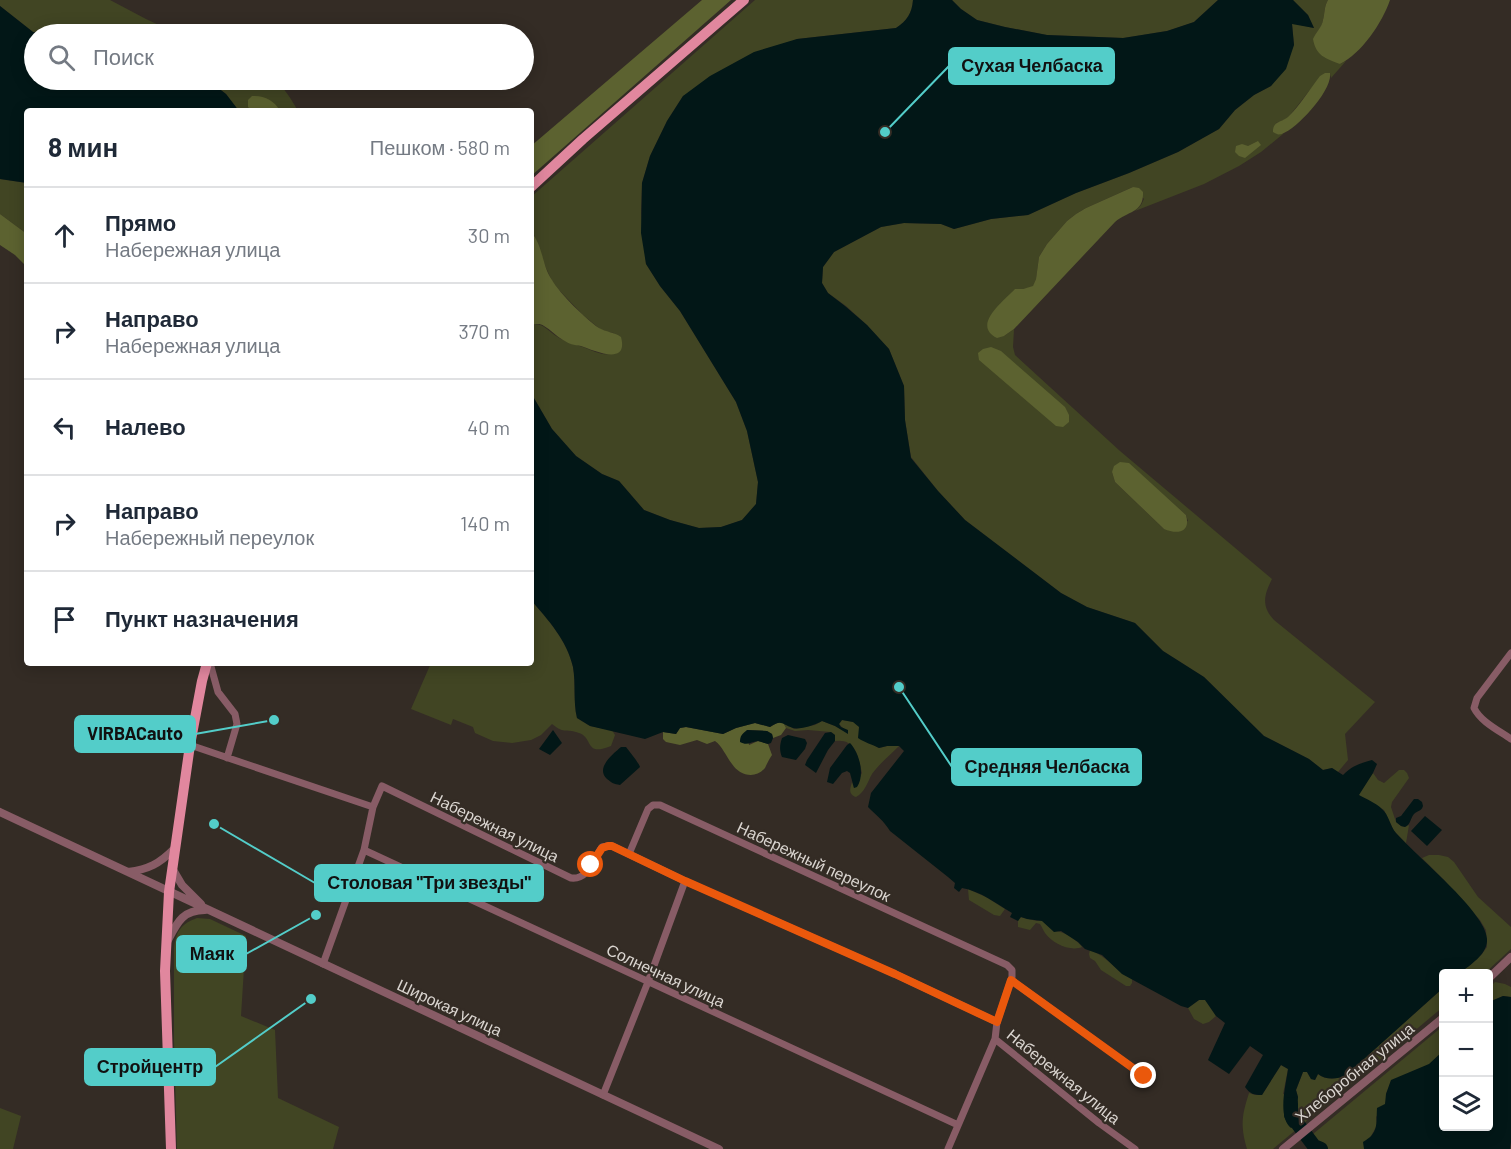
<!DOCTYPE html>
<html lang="ru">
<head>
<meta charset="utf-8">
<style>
  body { margin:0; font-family:Barlow,sans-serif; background:#f6f6f7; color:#1f2937 }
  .controls { position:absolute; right:18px; bottom:18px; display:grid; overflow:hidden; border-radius:6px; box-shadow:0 3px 15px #0003 }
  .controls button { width:54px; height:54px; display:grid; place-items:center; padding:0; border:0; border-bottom:2px solid #e0e1e3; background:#fff; color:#1f2937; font:30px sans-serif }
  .stop { position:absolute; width:18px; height:18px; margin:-14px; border:4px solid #ea580c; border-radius:50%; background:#fff }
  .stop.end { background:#ea580c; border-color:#fff; box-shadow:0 2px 6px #0008 }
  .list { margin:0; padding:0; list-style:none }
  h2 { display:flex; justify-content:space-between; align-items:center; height:78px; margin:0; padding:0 24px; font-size:26px }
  h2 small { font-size:20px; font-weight:400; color:#747a83 }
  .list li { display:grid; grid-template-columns:39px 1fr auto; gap:18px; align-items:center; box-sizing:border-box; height:96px; padding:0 24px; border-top:2px solid #e0e1e3 }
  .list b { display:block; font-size:22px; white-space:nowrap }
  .list p { margin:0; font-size:20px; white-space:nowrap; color:#747a83 }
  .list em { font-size:20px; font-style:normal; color:#747a83 }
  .icon { flex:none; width:33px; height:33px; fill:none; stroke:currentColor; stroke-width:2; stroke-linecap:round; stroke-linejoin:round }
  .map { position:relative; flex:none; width:1511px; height:1149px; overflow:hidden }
  .search { position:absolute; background:#fff; box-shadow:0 3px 15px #0003; left:24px; top:24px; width:510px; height:66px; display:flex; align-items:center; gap:15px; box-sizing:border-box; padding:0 21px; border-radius:33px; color:#747a83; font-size:22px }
  .panel { position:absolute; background:#fff; box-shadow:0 3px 15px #0003; left:24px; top:108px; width:510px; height:558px; border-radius:6px }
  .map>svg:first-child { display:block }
  .green { fill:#414523; fill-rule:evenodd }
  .forest { fill:#5c6230 }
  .water { fill:#021717 }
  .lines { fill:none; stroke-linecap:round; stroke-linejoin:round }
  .river { stroke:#021717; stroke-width:14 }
  .minor { stroke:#885c66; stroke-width:7 }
  .tertiary { stroke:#885c66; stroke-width:8 }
  .primary { stroke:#e1879e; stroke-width:10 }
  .route { stroke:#ea580c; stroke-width:8 }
  .labels { text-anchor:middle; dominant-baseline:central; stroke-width:4.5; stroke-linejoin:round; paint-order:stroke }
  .street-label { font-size:16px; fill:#dad5d0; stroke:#342c25 }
  .leader { fill:none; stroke:#53cdc9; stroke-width:2 }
  .callout-dot { fill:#53cdc9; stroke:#342c25; stroke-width:2 }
  .callout { fill:#53cdc9; stroke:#53cdc9; stroke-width:2 }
  .callout-label { font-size:18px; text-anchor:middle; font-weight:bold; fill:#111 }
</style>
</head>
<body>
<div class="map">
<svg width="1511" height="1149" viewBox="0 0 1511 1149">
  <rect width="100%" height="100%" fill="#342c25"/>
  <path class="green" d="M0,0H110L146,19L178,34H41L33,32L0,6Z
    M755,0H913C912,13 907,21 896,28L797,39L683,96L667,121L650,156L642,183L641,212L646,264L660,286L680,311L736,402L747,431L758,482L756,504L742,520L721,527L699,528L670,520L644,510L619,481L602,474L576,456L552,429L531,393V325C542,322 547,330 556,336C565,342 574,344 583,347C596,352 608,359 620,350L614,333L607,332L600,329L583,315L559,290L552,281L546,268L534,235L531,232V197Z
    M952,0H1218L1194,22L1167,31L1124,38L1047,35L1005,27L977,20L961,9Z
    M1293,0H1328C1324,7 1325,12 1323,20C1322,26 1319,30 1316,34L1340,64L1346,61L1331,78L1330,73L1309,91L1287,119L1276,123V134H1283L1261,152L1239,166L1204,184L1135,211L1141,205L1144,199L1133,187L1086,208L1076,214L1067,221L1047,244L1039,257L1036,279L1033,287L1023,289L1004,336L1014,329L1013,347L1015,355L1120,451L1272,579C1264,595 1261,606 1274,620L1375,702L1345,734L1348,760L1338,772L1332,768L1323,770L1309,759L1264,736L1204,677L1163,651L1135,623L1087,607L1061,593L965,520L938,491L911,457L905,420L904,386L889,349L867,325L846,306L828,293L822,283L823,267L834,252L881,227L904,223L941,224L954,229L991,219L1028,215L1076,193L1129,173L1178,152L1219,129L1235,110L1254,95L1271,86L1294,45L1292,23L1314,28L1308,15ZM1129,464L1186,515L1188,521L1164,529L1115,482L1112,472Z
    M208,80H274C285,88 291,99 298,111H280V109L248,107L251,111H239L226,94Z
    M0,179L27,183V234L0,214Z
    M531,600C548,620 567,640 573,667C576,684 573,701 577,718L590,726L612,730L615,735L611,746C584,757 594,738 579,733C567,728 565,735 552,724L541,735L531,740L512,743L493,741L475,733L473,727L453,719L451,725L411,709L431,663H531Z
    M842,720L854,722L860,727L870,743L879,748L887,746H899C890,755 879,764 872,774C867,783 865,792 856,797C848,794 850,789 852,782L854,788L862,773C858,757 856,738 835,741V735L831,732L808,730L795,731L786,728L783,722L794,729L815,725L822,721L835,726L848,733L839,724Z
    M1399,770H1404L1407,773L1409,778L1392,802L1391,807L1396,822L1401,826L1405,827L1409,825L1406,843L1394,831L1384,810L1358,795L1373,773L1378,780L1384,783Z
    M1429,855H1439L1448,857L1454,862L1478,897L1511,927V949L1485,973H1460L1482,954L1487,947L1486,930L1480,920L1445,881L1422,858Z
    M968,889L986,897L1005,909L1000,916L994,915L969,900Z
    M1020,917L1037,921L1042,920L1054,931C1064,931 1076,939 1082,947C1070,952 1052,943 1045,933C1043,930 1042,927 1040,924L1036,923L1030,930L1018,927V921Z
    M197,918L210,919L246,936L241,1016L275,1030L278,1098L339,1127L333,1149H177L174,1041V948C176,931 181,924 197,918Z
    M1090,950C1107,956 1116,971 1132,979V983L1130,986H1126L1101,970L1095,961L1090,958L1089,954Z
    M1495,982L1505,984L1511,987V997L1503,996L1489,1002V988Z
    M1443,988V1007L1273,1149H1247C1240,1125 1242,1115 1249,1093L1255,1095H1262L1281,1065L1288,1069L1283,1094L1298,1097L1296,1090L1303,1072H1307L1311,1079L1315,1080L1318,1074C1325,1080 1337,1079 1345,1076Z
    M1205,999L1216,1016L1209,1022L1203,1024L1194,1019L1188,1008L1199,1000Z
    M1443,1026V1051L1430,1064L1391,1081L1386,1094V1104L1376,1117L1377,1125L1364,1149H1328L1320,1143L1313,1134Z
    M0,1108L21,1116L13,1149H0Z"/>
  <path class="forest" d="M702,0H731L531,176V146Z
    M1328,0H1390C1382,23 1362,53 1340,64C1325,58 1316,56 1313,39C1316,32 1322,27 1323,20C1325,12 1324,7 1328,0Z
    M1325,73H1330C1333,90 1297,129 1282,134C1277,135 1277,134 1273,132C1273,120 1282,123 1289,116C1300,105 1310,89 1320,76Z
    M252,96C264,95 275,101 280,111H251L248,107V100Z
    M1258,141L1261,145L1245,158L1239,156L1235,152L1236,146L1242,144L1248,146Z
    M1133,187L1139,188L1143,192C1144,213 1128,211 1115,222L1014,329L1004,336L997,338C971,325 1004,301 1015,289H1023L1033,286L1036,279L1039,257L1047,244L1067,221L1076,214L1086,208Z
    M0,214L27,234V267L15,255L0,245Z
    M531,232C543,245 542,266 552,280C560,294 586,319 599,328C606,332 614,332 621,337C629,367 593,350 581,346C574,345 569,344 563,340C556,336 551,330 544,326C540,323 536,324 531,325Z
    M991,347L1001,351L1065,407L1069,415V422L1063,427L1056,426L979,360L978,353L983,349Z
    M1120,462L1129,463L1186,515C1191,532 1178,535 1164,529L1115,482L1112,472L1114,466Z
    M783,722L786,728L781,735L773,738L772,734L767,731L747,730L749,745L758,741L768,744L772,755C769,759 767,764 765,768C755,780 739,775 732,764C726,756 722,746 715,741L707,744L697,740L680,745L666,742L663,739V732L676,734L680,728L686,727L723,734L736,728L755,723L770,727L777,723Z"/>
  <path class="water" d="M913,0H952L961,9L977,20L1005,27L1047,35L1123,38L1167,31L1194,22L1218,0H1293L1308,15L1314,28L1292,24L1294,45L1286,69L1271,86L1254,95L1235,110L1219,129L1178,152L1129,173L1076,193L1028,215L991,219L954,229L941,224L904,223L881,227L834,252L823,267L822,283L828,293L845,306L867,325L889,349L904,386L905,420L911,458L938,491L965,520L1061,593L1087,607L1135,623L1163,651L1204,677L1264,736L1309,759L1323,770L1332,768L1343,775C1353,765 1359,764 1372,760L1377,764L1373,773L1359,795C1366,799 1376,803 1382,809C1389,815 1390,826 1396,833C1414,854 1487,913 1487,939C1488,954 1470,965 1460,973L1444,974L1443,988L1345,1076C1337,1079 1325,1080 1318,1074L1315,1080L1311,1079L1307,1072H1303L1296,1090L1298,1097L1297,1114L1294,1126L1291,1128C1277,1116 1286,1085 1288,1069L1281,1065L1262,1095C1254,1095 1250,1094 1245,1087L1263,1055L1250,1046L1229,1074L1208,1060L1225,1023L1216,1016L1205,1000H1199L1188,1008L1181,1006L1122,974L1102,955L1085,949L1078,942L1061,931L1054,932L1042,921L1027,919L1021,917L1018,921L1010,917L1012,913C997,904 980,891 962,888L959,892L954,888L955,883L948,877L890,831C884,821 876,815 868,807L871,793L904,751L899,746H887L879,748C872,744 865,743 858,738L859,727L853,722L842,720L839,724L841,727L848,730V734L835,726L822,721C816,725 799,730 793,728C781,724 782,719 770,727L755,723L736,728L723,734L686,727L680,728L676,734L663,732L645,739L590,726L577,718C573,701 576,684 573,667C567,640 548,620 531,600V393L552,429L576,456L602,474L619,481L644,510L670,520L699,528L721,527L742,520L756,504L758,482L747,431L736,402L680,311L660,286L646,264L641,233L642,183L650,156L667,121L683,96L710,76L754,52L797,39L896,28C907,21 912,13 913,0Z
    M0,6L33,32L41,34H34V80H208L226,94L239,111H27V183L0,179Z
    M553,730L562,743L550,755L539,749Z
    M747,730L767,731L772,734L773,738L771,743L768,744L758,741C751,742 747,746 740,742C740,736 742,734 747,730Z
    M831,732L835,735V741L828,750L816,773L805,765L807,760L825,733Z
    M788,735L805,739L807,743L805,749L796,760L782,757C779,750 780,744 782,738Z
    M850,743C860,754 865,775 857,787L854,788L850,773L847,771L842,773L833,784L827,782L830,768L847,745Z
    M621,747H626C629,751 639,763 640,767L620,785C614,784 612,783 607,779C595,768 613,754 621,747Z
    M1414,799H1418L1422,802L1423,806C1421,812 1418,810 1414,814C1410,819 1411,824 1405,827L1401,826L1396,822V818L1401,816Z
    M1425,816L1442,830L1427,846L1411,831Z
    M1503,996L1511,997V1142L1510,1149H1364L1363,1142C1379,1133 1376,1124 1377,1108L1385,1104L1386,1094L1391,1080L1429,1064L1443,1051L1444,1126H1488L1489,1002Z"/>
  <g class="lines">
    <path class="river" d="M1291,1104V1115L1314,1146L1321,1149"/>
    <path class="minor" d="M1511,653L1477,698L1474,708C1481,722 1498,730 1511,739
      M210,663L218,692L235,714L237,724L227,758
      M190,745L373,807
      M364,850L958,1125
      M629,854L648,809L653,805H660L1007,965L1012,970V977L997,1022
      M323,964L364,850L373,807L382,786L571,878C589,880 593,859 602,847L608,846H612L685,881L895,974L997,1022L995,1039L1099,1123L1135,1149
      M1011,980L1144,1076
      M603,1095L648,982L685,881
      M948,1149L995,1039"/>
    <path class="tertiary" d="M0,812L719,1149
      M172,868L182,885L201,904
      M128,872C149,869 159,864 174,849
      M167,942C177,923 182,910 205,910
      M1488,979L1511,957
      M1283,1149L1444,1017"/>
    <path class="primary" d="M531,187L583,139L744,0
      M171,1149L165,971L169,892L190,745L202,681L207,663"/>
  </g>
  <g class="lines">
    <path class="route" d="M591,865L602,848L608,846H612L685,881L895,974L997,1022L1011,980L1144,1076"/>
  </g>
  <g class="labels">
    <g class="street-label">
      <text transform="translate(495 826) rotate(26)">Набережная улица</text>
      <text transform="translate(814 861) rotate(25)">Набережный переулок</text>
      <text transform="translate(666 975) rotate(25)">Солнечная улица</text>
      <text transform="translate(450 1007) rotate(25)">Широкая улица</text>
      <text transform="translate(1354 1072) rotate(-39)">Хлеборобная улица</text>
      <text transform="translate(1064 1076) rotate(39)">Набережная улица</text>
    </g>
  </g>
  <path class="leader" d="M885 132L949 66M274 720L195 734M899 687L952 767M214 824L315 883M316 915L246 954M311 999L215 1067"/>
  <g class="callout-dot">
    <circle cx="885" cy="132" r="6"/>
    <circle cx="274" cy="720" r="6"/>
    <circle cx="899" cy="687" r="6"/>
    <circle cx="214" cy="824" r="6"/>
    <circle cx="316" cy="915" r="6"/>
    <circle cx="311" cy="999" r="6"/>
  </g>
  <g class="callout">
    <rect x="949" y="48" width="165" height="36" rx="6"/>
    <rect x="75" y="716" width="120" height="36" rx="6"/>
    <rect x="952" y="749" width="189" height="36" rx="6"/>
    <rect x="315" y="865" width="228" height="36" rx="6"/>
    <rect x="177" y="936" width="69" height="36" rx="6"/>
    <rect x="85" y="1049" width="130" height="36" rx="6"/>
  </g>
  <g class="callout-label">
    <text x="1032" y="72">Сухая Челбаска</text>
    <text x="135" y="740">VIRBACauto</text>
    <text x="1047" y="773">Средняя Челбаска</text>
    <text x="429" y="889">Столовая "Три звезды"</text>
    <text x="212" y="960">Маяк</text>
    <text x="150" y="1073">Стройцентр</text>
  </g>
</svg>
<div class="controls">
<button>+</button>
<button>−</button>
<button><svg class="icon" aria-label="layers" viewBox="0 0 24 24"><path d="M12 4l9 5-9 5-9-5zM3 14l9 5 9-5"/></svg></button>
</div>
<div class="stop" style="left:591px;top:865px"></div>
<div class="stop end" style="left:1144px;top:1076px"></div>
<div class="search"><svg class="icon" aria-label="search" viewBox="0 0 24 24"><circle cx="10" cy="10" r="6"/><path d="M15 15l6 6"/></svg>Поиск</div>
<section class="panel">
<h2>8 мин<small>Пешком · 580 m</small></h2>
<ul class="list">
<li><svg class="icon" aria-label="ahead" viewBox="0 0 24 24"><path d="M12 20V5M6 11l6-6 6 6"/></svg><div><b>Прямо</b><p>Набережная улица</p></div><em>30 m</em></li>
<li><svg class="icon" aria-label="right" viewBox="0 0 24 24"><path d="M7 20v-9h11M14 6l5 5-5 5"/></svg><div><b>Направо</b><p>Набережная улица</p></div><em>370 m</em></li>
<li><svg class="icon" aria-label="left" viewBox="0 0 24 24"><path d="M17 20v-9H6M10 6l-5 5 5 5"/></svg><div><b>Налево</b></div><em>40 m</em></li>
<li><svg class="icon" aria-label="right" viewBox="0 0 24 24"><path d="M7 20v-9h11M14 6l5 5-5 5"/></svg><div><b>Направо</b><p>Набережный переулок</p></div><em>140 m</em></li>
<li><svg class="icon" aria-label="arrive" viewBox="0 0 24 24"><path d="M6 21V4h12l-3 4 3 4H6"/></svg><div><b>Пункт назначения</b></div></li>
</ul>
</section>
</div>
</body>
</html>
